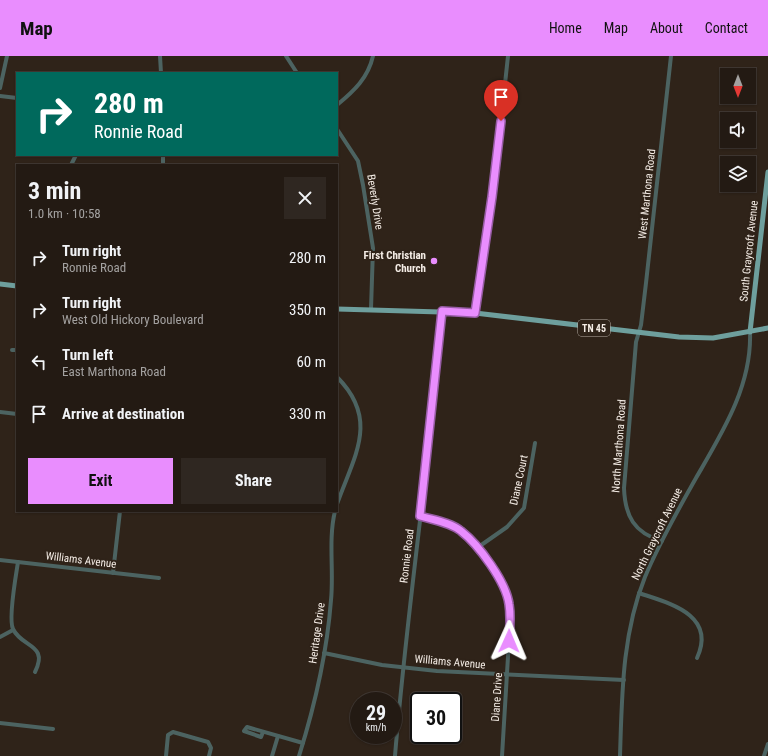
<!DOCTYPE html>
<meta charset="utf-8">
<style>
body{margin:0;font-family:"Roboto Condensed",sans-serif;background:#2f2721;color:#f1f3f6;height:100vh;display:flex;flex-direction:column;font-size:15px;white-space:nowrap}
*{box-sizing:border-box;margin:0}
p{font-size:13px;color:#a3a1a0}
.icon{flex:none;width:22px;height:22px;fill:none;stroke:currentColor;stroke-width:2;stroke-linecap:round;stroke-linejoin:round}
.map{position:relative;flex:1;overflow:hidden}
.side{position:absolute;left:16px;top:108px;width:322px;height:348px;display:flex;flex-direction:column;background:#231a13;border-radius:0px;box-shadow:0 1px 3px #0004,0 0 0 1px #403833}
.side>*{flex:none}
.guide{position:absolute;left:16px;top:16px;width:322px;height:84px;border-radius:0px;box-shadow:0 1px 3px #0004,0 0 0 1px #403833;background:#00695c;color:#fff;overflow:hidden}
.needle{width:26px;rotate:180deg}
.controls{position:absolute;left:720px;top:12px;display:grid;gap:8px}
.controls a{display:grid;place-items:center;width:36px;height:36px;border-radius:0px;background:#231a13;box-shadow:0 1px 3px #0004,0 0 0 1px #403833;font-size:20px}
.speed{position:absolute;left:350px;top:636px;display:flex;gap:8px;font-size:20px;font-weight:700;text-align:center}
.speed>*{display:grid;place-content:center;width:52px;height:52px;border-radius:50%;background:#231a13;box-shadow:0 1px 3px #0004,0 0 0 1px #403833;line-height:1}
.speed small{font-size:10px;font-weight:400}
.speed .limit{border:2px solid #111;border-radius:6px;background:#fff;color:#111}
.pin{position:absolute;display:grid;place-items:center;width:34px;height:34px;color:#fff;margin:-41px -17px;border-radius:50% 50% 50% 0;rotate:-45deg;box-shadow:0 0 4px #0007}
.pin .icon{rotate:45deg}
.me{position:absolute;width:44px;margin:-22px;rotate:1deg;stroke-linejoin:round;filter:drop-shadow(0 0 3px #0008)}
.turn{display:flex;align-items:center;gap:14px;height:84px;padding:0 12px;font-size:18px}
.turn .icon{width:52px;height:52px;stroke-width:2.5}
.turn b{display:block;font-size:28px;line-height:34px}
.round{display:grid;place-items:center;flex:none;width:42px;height:42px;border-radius:0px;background:#2f2721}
.summary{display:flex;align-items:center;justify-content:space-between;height:68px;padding:0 12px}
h1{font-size:24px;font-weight:700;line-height:30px}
.action{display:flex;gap:8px;margin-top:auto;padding:8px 12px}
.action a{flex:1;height:46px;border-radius:0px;background:#e98dfe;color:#111;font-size:16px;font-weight:700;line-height:46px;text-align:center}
.action a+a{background:#2f2721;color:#f1f3f6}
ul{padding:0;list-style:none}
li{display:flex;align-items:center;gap:12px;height:52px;padding:0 12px}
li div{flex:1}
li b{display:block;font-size:15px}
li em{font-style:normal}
header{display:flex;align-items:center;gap:24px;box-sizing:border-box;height:56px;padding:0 20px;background:#e98dfe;color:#111}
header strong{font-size:19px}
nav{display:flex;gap:22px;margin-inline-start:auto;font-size:14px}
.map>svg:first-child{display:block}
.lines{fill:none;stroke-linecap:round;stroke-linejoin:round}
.minor{stroke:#4c6361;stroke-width:4}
.major{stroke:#6e9f9d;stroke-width:5}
.route-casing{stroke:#975ca5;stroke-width:10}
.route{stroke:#e98dfe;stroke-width:7}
.poi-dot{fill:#e98dfe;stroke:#2f2319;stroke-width:1.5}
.labels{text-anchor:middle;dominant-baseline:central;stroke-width:4;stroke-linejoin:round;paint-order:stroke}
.shield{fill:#2f2319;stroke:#b9b0a8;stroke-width:1}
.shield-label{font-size:10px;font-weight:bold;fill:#f4ece5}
.street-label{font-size:11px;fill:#f4ece5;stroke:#2f2319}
.poi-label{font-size:11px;font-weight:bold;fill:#f4ece5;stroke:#2f2319;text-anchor:end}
</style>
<header>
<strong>Map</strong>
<nav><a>Home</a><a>Map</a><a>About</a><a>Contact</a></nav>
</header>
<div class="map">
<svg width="768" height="700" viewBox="0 0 768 700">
<rect width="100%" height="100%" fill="#2f2319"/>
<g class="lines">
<g class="minor">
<path d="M160,0L161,17"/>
<path d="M286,0L297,17"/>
<path d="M0,32L7,0"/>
<path d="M0,40L17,42"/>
<path d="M337,49C354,35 368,22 373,0"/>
<path d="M337,73L358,105L363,129L373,192L371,253"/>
<path d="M71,109L76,99"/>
<path d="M163,109V99"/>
<path d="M475,257L495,120L508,0"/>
<path d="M12,294H17"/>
<path d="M337,321C380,364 354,400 337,448"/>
<path d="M0,356L17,358"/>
<path d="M420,460L449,469L460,475L477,492L507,538L510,553L509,584L502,700"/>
<path d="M662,485C634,477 625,460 624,432L636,286L641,269L646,227L671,0"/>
<path d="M477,492L507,471L524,452L535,387"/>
<path d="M0,504L159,522"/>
<path d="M18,506C16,519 8,563 13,573C22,592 49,588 35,616"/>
<path d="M113,517L120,455"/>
<path d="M639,537C668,547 717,558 697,602"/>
<path d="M0,581L13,574"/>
<path d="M324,597L382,609L437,615L624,624"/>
<path d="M0,667L53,673"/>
<path d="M263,676L261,681L244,675L247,671L303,687"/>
<path d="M166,700L168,679L173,676L208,686L211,692L209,700"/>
<path d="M272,700L278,680"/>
<path d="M299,700C315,649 327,597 331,544C334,515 328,484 335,455"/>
<path d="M395,700C407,551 430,404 442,255"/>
<path d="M620,700C622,639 622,578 645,521C659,487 678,454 696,422C722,377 752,330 750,276"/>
<path d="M764,700L768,688"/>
</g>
<g class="major">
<path d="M0,228L17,230"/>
<path d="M337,253L475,257L679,281L713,282L768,272"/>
<path d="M750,276L768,116"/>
</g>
</g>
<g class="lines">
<defs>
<path id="route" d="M501,65L492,141L475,257L442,255L420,460C433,464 450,466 461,475C479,489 506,526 509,548C511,560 510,573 509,585"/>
</defs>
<use href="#route" class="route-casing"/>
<use href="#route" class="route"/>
</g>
<circle class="poi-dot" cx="434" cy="205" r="4"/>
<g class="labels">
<rect class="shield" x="578" y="264" width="32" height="16" rx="3"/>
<g class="shield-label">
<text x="594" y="272">TN 45</text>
</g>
<g class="street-label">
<text transform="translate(647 138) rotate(-84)">West Marthona Road</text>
<text transform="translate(375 146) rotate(81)">Beverly Drive</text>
<text transform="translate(749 195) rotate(-84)">South Graycroft Avenue</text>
<text transform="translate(619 390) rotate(-86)">North Marthona Road</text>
<text transform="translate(519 424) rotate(-78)">Diane Court</text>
<text transform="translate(657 478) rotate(-64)">North Graycroft Avenue</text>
<text transform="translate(407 500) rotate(-83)">Ronnie Road</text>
<text transform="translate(81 504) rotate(7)">Williams Avenue</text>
<text transform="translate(317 577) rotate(-82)">Heritage Drive</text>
<text transform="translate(450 606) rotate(5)">Williams Avenue</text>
<text transform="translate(497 641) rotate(-86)">Diane Drive</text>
</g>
<g class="poi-label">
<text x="426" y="199">First Christian<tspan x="426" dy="13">Church</tspan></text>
</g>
</g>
</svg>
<div class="controls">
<a><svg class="needle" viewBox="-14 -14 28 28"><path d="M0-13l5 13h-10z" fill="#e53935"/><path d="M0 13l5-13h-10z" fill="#a3a1a0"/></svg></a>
<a><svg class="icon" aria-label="sound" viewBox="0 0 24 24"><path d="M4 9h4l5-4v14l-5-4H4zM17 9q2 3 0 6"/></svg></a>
<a><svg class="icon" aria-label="layers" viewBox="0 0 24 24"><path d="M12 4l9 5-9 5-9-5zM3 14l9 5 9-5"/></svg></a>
</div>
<div class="speed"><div>29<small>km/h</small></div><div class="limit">30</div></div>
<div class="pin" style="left:501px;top:65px;background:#d93025"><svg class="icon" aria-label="arrive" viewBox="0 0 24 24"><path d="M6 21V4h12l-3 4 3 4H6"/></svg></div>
<svg class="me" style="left:509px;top:585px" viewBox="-20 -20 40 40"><path d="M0-17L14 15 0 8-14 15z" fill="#e98dfe" stroke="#fff" stroke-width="4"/></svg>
<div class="guide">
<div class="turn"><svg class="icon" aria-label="right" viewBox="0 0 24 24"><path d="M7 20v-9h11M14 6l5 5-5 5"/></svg><div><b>280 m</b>Ronnie Road</div></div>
</div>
<section class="side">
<div class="summary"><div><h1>3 min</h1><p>1.0 km · 10:58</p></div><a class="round"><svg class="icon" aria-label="close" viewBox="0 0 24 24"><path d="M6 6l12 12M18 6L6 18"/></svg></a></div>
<ul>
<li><svg class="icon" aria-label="right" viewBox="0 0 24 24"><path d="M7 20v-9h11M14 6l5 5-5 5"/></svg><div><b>Turn right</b><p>Ronnie Road</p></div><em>280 m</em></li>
<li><svg class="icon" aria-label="right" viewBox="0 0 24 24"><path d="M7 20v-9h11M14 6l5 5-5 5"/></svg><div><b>Turn right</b><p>West Old Hickory Boulevard</p></div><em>350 m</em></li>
<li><svg class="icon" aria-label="left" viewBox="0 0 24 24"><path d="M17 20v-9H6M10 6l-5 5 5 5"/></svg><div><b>Turn left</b><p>East Marthona Road</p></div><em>60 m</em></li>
<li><svg class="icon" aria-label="arrive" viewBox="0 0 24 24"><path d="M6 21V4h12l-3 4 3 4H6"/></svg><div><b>Arrive at destination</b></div><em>330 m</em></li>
</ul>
<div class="action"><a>Exit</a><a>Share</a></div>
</section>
</div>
